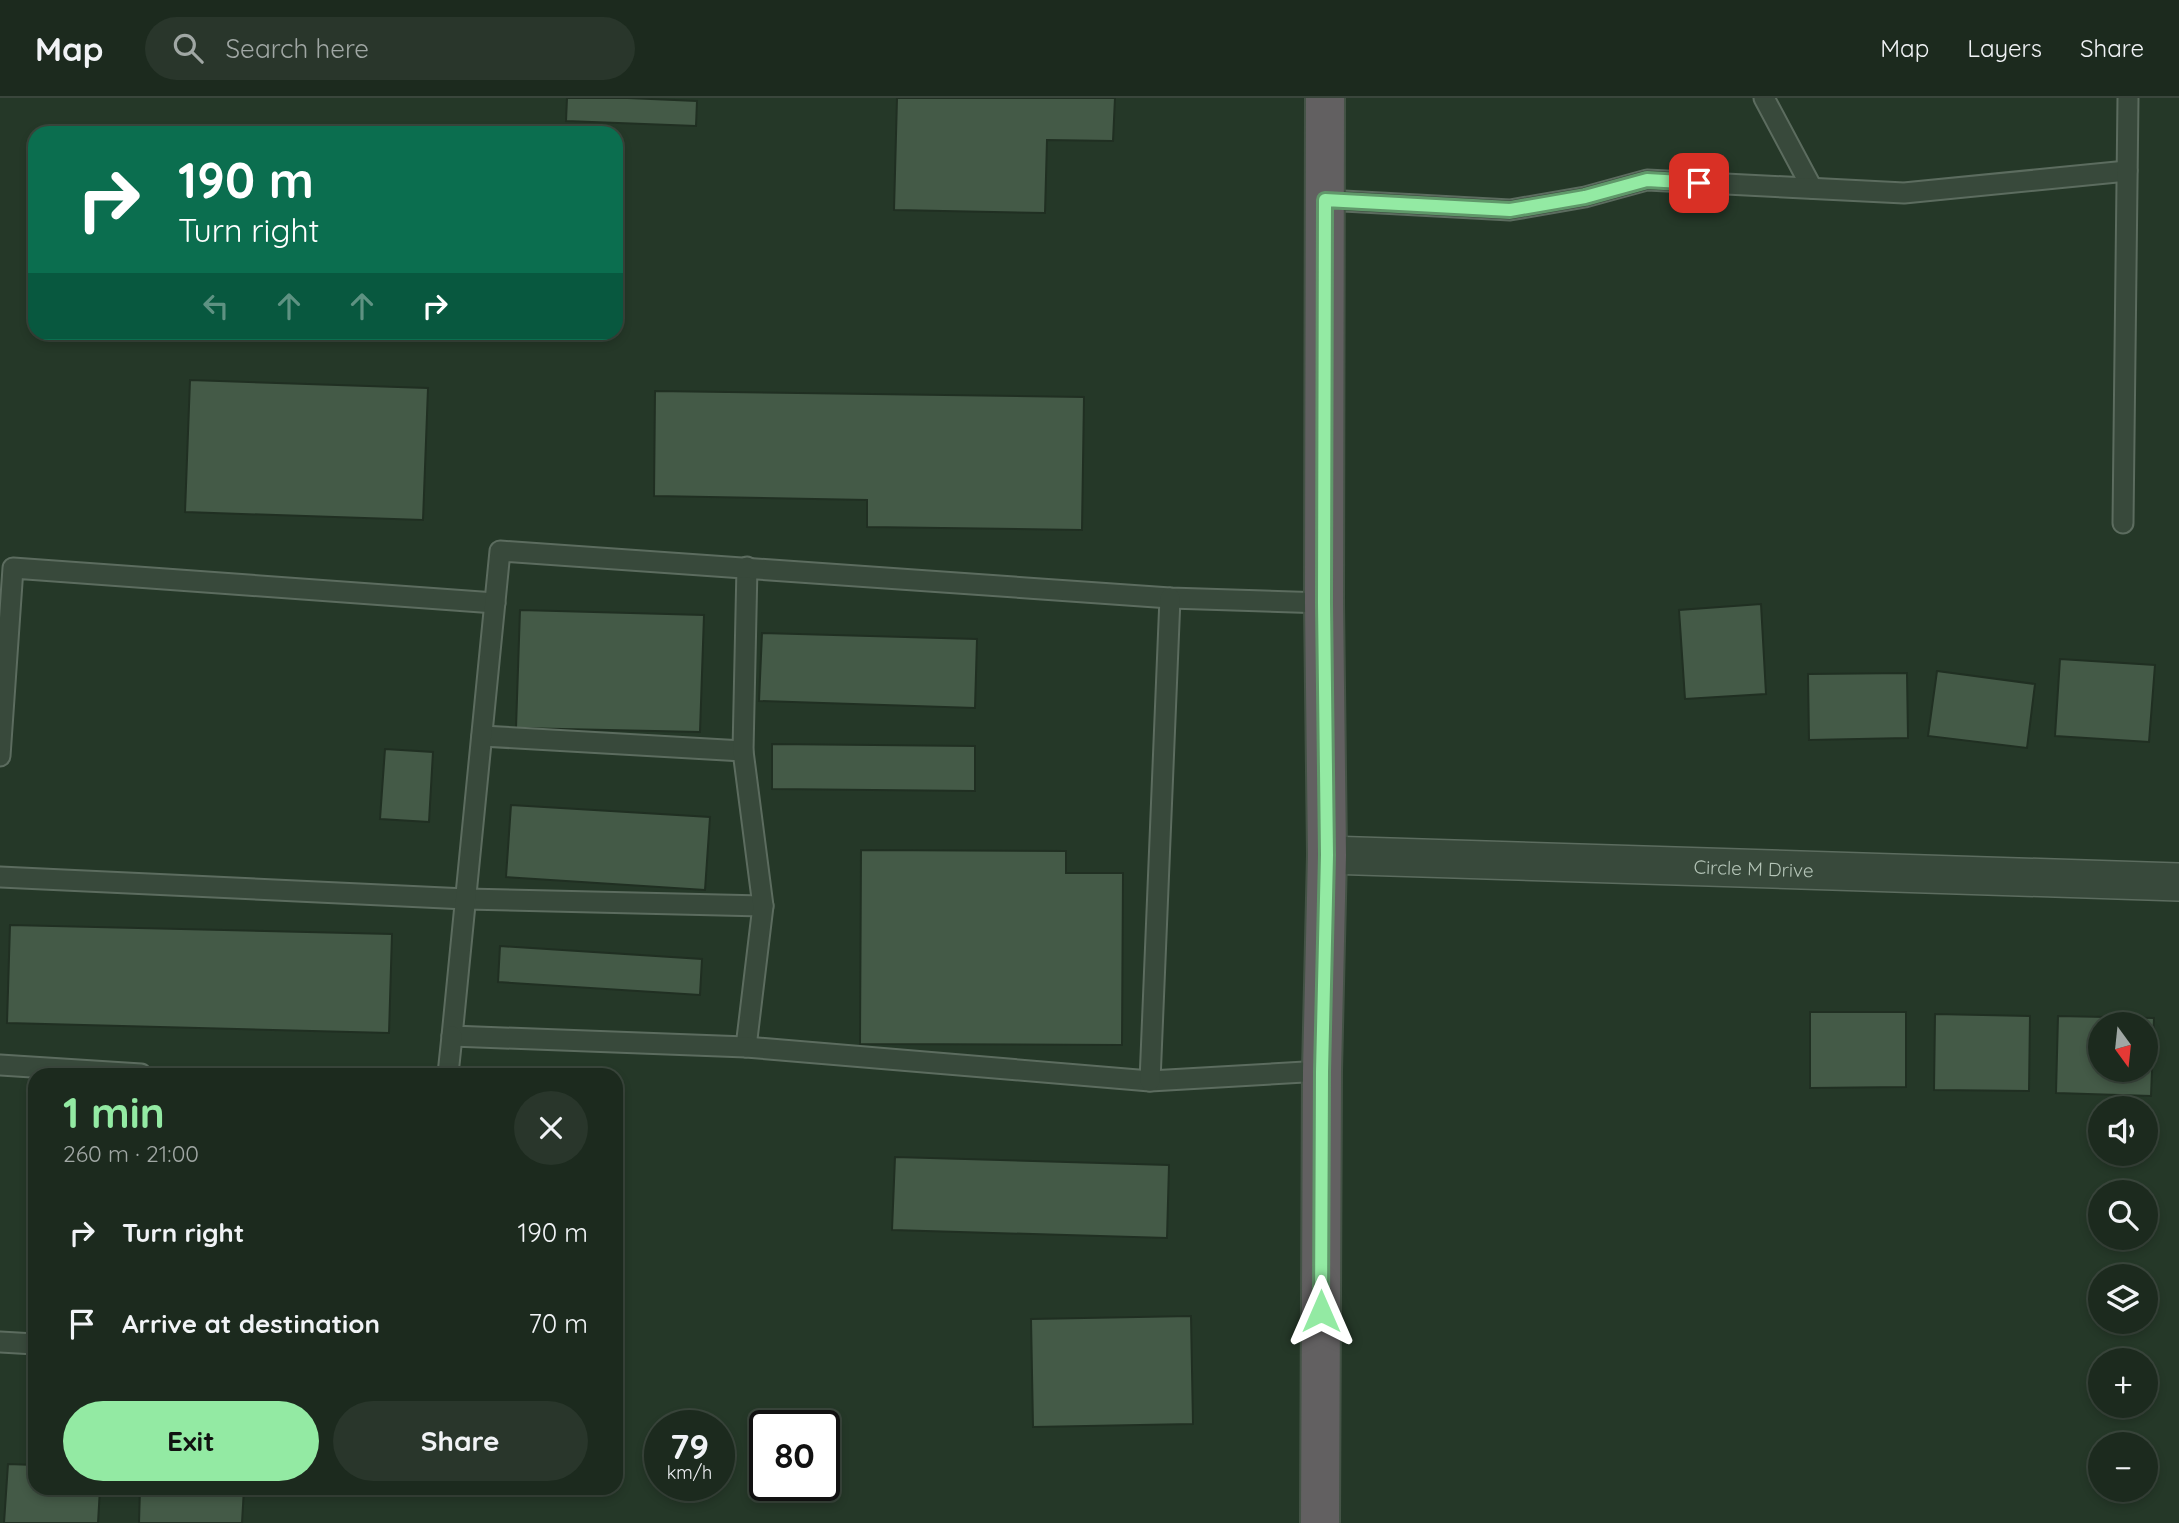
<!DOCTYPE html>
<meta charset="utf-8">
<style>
body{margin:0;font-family:Quicksand,sans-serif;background:#29362b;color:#f1f3f6;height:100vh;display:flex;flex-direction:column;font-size:26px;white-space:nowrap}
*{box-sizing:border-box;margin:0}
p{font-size:23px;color:#a0a7a4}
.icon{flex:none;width:38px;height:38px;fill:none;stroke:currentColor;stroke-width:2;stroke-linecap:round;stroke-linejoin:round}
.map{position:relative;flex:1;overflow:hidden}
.side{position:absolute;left:28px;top:970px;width:595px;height:427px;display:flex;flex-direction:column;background:#1c2a1e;border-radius:21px;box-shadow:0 4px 10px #0003,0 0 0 2px #3a463c}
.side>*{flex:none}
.top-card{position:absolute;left:28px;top:28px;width:595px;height:214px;border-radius:21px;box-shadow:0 4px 10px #0003,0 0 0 2px #3a463c;background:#0b6e4f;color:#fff;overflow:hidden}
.needle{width:46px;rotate:165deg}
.buttons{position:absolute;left:2088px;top:914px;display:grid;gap:14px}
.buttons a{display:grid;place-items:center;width:70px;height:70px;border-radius:50%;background:#1c2a1e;box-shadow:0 4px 10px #0003,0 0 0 2px #3a463c;font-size:35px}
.speed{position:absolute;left:644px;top:1312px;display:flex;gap:14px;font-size:35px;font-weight:700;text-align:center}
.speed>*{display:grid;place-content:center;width:91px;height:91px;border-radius:50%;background:#1c2a1e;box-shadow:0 4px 10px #0003,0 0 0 2px #3a463c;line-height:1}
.speed small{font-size:18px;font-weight:400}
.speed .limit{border:4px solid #111;border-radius:10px;background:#fff;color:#111}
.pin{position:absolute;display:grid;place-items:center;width:60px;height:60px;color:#fff;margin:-30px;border-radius:14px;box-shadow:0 4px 10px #0006}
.me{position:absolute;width:77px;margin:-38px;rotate:0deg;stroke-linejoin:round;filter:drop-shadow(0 0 5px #0008)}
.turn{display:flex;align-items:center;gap:24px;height:147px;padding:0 35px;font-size:32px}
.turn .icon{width:91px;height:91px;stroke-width:2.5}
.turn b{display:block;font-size:49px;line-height:60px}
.lanes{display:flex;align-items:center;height:66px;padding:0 35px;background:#0003;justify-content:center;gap:35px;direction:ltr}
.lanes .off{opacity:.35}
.round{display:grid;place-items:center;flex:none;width:74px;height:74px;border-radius:37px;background:#29362b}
.overview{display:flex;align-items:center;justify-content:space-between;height:119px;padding:0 35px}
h1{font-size:42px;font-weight:700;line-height:52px;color:#93eaa3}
.primary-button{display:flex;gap:14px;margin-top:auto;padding:14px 35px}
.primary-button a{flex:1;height:80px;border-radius:42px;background:#93eaa3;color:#111;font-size:28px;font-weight:700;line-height:80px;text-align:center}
.primary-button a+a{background:#29362b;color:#f1f3f6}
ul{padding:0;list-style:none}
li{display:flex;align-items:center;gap:21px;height:91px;padding:0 35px}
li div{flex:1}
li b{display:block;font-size:26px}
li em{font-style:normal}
header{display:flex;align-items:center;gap:42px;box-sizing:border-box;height:98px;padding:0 35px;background:#1c2a1e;border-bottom:2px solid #3a463c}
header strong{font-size:33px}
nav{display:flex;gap:38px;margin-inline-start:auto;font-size:24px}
.search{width:490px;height:63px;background:#29362b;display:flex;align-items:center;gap:18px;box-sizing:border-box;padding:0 24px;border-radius:38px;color:#a0a7a4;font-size:26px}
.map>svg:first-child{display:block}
.building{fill:#445a47;stroke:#202f22;stroke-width:2;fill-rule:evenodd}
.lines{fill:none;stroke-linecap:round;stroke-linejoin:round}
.service-casing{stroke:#5c6c5f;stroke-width:23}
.minor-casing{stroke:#5c6c5f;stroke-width:40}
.trunk-casing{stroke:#445346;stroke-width:42}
.service{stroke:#38493b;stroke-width:19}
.minor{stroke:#38493b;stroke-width:37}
.trunk{stroke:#626061;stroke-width:38}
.route-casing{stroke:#60986a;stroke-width:18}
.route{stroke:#93eaa3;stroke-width:12}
.labels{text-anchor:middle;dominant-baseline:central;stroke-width:5;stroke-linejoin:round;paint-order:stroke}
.street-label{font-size:19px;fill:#b4c4b7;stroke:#1e2d20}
</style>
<header>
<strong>Map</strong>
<div class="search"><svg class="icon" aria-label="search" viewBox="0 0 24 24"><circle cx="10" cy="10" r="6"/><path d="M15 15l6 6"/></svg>Search here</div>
<nav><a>Map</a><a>Layers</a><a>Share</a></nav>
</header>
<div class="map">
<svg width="2179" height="1425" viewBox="0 0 2179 1425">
<rect width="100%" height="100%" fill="#253828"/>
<g class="building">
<path d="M567,0H628L697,3L696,28L566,23Z"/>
<path d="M897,0H1115L1113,43L1047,42L1045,115L894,112Z"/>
<path d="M190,282L428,290L423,422L185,414Z"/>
<path d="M655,293L1084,299L1082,432L867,429V402L654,398Z"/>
<path d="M1761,506L1766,596L1685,601L1679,512Z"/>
<path d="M520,512L704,517L700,634L516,630Z"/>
<path d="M762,535L977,541L975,610L759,603Z"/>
<path d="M2060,561L2155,567L2149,644L2055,638Z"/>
<path d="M1937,573L2035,586L2027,650L1928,638Z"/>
<path d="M1907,575L1908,640L1809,642L1808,576Z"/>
<path d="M772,646L975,648V693L772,691Z"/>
<path d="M385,651L433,654L429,724L380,721Z"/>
<path d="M511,707L710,719L705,792L506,779Z"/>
<path d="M861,752L1066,753V775H1123L1122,947L860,946Z"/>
<path d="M10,827L392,836L389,935L7,925Z"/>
<path d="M500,848L702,861L700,897L498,884Z"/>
<path d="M1810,914H1906V989L1810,990Z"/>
<path d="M1935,916L2030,918L2029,993L1934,992Z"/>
<path d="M2058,918L2154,920L2151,998L2056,995ZM2100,926H2146V971H2100Z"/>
<path d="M895,1059L1169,1067L1167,1140L892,1132Z"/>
<path d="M1191,1218L1193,1326L1033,1329L1031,1221Z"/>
<path d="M8,1366L35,1367V1390H100L98,1425H4Z"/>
<path d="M140,1390H244L242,1425H139Z"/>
</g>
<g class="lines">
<defs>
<g id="service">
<path d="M1764,0L1812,90"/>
<path d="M1325,102L1510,112L1585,99L1647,82L1904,95L2127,73"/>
<path d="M2123,425L2128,0"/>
<path d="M482,638L743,653"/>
<path d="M0,658L13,470L495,505"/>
<path d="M0,779L466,801L763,808"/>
<path d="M746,949L763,808L743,653L747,469"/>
<path d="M0,967L141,976"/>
<path d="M1322,973L1150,983L746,949L452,938L500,453L1170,500L1324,505"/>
<path d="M448,976L452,938"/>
<path d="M1150,983L1170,500"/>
<path d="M0,1244L35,1246"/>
</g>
<g id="minor">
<path id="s1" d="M1327,757L2179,784"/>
</g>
<path id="trunk" d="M1320,1425L1322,973L1327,757L1324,505L1325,0"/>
</defs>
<use href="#service" class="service-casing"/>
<use href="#minor" class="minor-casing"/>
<use href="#trunk" class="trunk-casing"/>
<use href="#service" class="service"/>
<use href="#minor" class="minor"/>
<use href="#trunk" class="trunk"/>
</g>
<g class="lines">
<defs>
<path id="route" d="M1321,1213L1322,974L1327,757L1324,505L1325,102L1510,112L1585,99L1647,82L1699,85"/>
</defs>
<use href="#route" class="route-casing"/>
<use href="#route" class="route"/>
</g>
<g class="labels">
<g class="street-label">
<text stroke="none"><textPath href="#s1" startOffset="427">Circle M Drive</textPath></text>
</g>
</g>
</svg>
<div class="buttons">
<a><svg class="needle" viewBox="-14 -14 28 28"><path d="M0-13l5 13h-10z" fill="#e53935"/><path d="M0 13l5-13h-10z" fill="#a0a7a4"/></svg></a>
<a><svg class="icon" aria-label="sound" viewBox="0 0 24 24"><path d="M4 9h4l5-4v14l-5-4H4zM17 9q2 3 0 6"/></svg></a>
<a><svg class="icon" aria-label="search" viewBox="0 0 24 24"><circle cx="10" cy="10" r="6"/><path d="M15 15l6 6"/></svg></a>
<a><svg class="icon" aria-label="layers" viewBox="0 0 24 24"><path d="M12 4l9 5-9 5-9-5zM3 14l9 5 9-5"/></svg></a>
<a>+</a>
<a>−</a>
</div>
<div class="speed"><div>79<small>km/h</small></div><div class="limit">80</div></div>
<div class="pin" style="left:1699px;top:85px;background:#d93025"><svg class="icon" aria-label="arrive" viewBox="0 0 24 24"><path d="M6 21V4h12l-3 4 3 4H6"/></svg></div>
<svg class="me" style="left:1321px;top:1213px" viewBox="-20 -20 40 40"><path d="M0-17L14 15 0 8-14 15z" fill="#93eaa3" stroke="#fff" stroke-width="4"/></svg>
<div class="top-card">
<div class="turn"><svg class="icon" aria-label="right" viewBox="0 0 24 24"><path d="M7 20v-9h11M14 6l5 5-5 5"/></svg><div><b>190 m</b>Turn right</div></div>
<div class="lanes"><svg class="icon off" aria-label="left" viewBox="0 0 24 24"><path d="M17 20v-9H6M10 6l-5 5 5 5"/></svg><svg class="icon off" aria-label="ahead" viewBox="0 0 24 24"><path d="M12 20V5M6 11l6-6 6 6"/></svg><svg class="icon off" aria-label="ahead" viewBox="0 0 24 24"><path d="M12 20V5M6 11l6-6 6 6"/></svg><svg class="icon" aria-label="right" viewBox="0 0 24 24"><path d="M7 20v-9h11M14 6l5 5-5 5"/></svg></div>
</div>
<section class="side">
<div class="overview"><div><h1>1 min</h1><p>260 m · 21:00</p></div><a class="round"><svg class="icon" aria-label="close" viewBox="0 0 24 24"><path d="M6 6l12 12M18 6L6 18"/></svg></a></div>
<ul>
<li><svg class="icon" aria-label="right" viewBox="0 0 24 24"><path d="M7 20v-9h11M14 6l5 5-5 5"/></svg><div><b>Turn right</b></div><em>190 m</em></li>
<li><svg class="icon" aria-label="arrive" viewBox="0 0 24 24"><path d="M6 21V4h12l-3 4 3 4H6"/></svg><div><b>Arrive at destination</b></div><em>70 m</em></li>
</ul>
<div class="primary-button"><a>Exit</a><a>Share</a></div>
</section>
</div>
